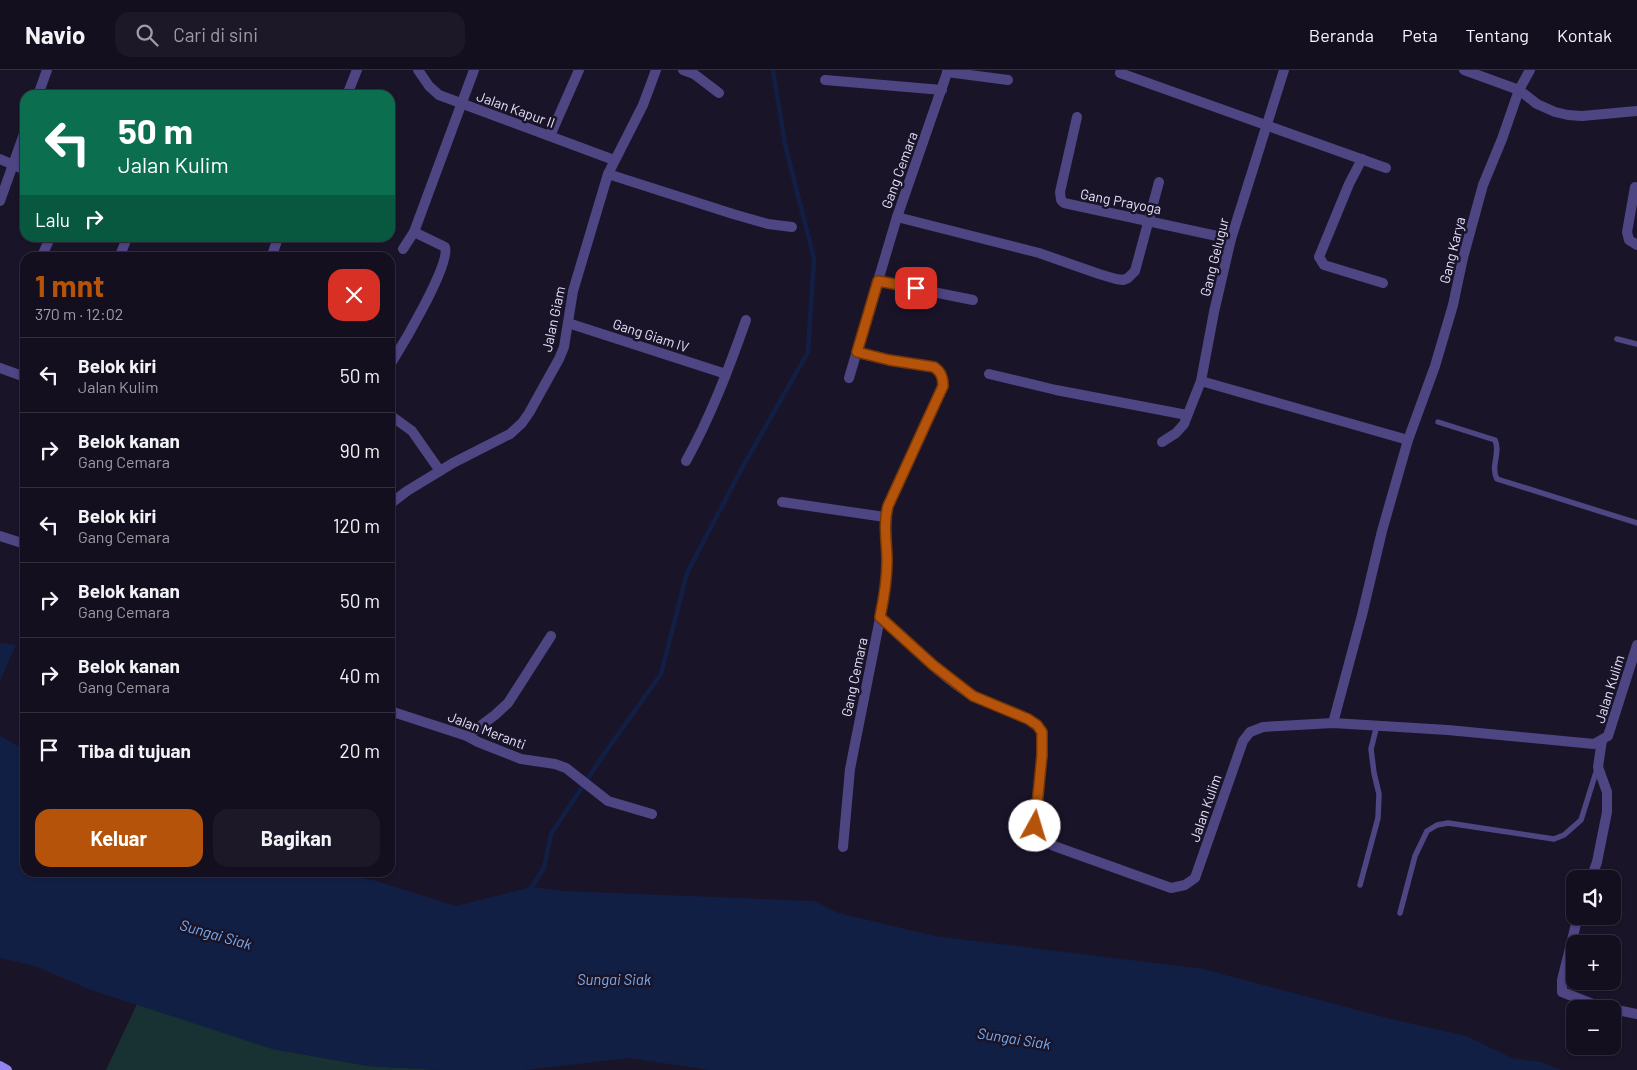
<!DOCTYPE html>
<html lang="id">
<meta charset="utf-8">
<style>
body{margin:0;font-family:Barlow,sans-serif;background:#1d1828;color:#f1f3f6;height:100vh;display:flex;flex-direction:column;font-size:19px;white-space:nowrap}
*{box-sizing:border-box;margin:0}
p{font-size:16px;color:#9d9ca4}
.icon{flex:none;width:28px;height:28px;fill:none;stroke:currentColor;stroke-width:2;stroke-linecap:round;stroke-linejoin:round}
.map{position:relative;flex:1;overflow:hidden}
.side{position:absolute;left:20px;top:182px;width:375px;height:625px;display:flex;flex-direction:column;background:#140f1f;border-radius:15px;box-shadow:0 1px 4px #0004,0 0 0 1px #332f3d}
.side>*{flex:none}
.banner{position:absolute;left:20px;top:20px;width:375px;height:152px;border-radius:15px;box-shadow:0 1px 4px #0004,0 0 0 1px #332f3d;background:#0b6e4f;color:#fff;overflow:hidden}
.tools{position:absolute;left:1566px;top:800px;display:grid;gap:10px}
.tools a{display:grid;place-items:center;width:55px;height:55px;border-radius:10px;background:#140f1f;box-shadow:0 1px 4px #0004,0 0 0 1px #332f3d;font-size:25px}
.pin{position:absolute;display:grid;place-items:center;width:42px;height:42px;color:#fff;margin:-21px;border-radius:10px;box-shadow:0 2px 8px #0006}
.me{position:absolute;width:55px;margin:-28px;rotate:6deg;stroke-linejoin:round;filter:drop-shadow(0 0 4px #0008)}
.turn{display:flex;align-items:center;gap:18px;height:105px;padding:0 15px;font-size:22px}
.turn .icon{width:65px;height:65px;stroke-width:2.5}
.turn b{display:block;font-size:35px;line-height:42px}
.then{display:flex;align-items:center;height:48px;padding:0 15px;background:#0003;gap:10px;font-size:19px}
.round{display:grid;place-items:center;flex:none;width:52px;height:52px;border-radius:15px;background:#1d1828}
.summary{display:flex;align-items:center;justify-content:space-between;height:85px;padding:0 15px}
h1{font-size:30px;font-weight:700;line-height:38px;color:#b45309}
.cta{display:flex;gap:10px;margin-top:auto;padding:10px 15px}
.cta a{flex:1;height:58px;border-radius:15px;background:#b45309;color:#fff;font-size:20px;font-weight:700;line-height:58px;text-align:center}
.cta a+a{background:#1d1828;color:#f1f3f6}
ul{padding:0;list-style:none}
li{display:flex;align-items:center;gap:15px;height:75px;padding:0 15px;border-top:1px solid #332f3d}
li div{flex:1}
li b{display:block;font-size:19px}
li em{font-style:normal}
header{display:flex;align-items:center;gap:30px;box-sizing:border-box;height:70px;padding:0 25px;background:#140f1f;border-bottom:1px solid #332f3d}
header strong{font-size:24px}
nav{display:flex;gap:28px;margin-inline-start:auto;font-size:18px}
.search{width:350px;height:45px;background:#1d1828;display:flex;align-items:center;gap:12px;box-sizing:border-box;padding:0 18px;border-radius:15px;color:#9d9ca4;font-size:19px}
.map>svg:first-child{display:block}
.green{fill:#183133}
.water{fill:#121f45}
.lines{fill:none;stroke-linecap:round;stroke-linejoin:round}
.stream{stroke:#121f45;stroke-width:4.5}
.service{stroke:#4e4583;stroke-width:5.5}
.minor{stroke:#4e4583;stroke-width:10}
.secondary{stroke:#9183f0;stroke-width:10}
.route-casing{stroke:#753606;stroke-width:12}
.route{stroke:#b45309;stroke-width:9}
.labels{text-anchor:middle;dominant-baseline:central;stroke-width:5;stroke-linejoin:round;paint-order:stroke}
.street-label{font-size:14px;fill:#e6e0fb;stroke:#1a1429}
.water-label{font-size:15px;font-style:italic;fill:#7badef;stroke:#1a1429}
</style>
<header>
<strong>Navio</strong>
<div class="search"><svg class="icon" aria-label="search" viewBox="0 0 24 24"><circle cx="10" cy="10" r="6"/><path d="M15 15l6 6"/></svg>Cari di sini</div>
<nav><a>Beranda</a><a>Peta</a><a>Tentang</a><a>Kontak</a></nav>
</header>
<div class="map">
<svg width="1637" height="1000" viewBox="0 0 1637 1000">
<rect width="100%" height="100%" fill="#1a1429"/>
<path class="green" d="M137,934L273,979L369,996L441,1000H106Z"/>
<g class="water">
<path d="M0,573L16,575L0,611Z"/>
<path d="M0,666L20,677H25V802L328,803L373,810L456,836L532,817L563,821L814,831L838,843L935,866L1203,899L1391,949L1466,966L1512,988L1541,992L1561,1000H710L629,988L525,1000H441L369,996L273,979L91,920L35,896L0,888Z"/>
</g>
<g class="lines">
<path class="stream" d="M529,821L544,798L551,764L604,684L661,604L687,503L742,398L808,282L814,189L785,74L773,0"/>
<g class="service">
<path d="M1617,269L1637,274"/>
<path d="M1438,352L1495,370C1501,382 1490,397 1497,409L1637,453"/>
<path d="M1360,815L1378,748L1379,724L1374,703L1371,679L1377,655"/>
<path d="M1400,843L1415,786L1427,761L1437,755L1448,753L1554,769L1564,765L1581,750L1597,699"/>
</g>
<g class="minor">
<path d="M418,0L429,16L439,25L614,90"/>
<path d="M683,0L694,4L719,23"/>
<path d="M1464,0L1519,20L1537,34L1555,42L1568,45L1582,46L1637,41"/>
<path d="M947,2L1008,10"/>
<path d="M1120,3L1386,98"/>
<path d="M825,10L942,20"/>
<path d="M38,25L47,0"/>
<path d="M347,25L357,0"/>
<path d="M1077,47L1060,122L1061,130L1064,133L1231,169"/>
<path d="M550,66L579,0"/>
<path d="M0,89L25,100"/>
<path d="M1362,89L1349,114L1319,187L1324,195L1383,213"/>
<path d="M608,104L733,144L768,154L792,157"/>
<path d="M1635,117L1627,162L1629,170L1637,175"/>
<path d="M0,131L25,61"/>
<path d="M897,147L1039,183L1099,204L1116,209L1123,210L1128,208L1135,201L1159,112"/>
<path d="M403,179L414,162L474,0"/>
<path d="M41,188L50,168"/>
<path d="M119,188L127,168"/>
<path d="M271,188L278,168"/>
<path d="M878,211L973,230"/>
<path d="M568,253L726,304"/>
<path d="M390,295C402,276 451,194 445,177L414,162"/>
<path d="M0,298L25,307"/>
<path d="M989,304L1056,320L1187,345"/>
<path d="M849,308L897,147L948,0"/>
<path d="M1201,311L1408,370"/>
<path d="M390,345L412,361L440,401"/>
<path d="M1162,372L1176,363L1184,354L1201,311L1214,242L1231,169L1284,0"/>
<path d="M686,391C711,346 729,298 746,250"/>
<path d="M782,432L885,447"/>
<path d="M390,434L407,421L453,393L510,364L522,353L529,343L559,289L564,277L573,221L608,104L643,35L656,0"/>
<path d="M0,466L25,474"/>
<path d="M880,547C908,572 941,607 973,626C988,635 1037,645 1042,663C1048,688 1026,751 1041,768C1044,771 1050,774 1054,776L1171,818L1185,815L1195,808L1243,671L1250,662L1263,657L1333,653L1448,660L1594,674L1608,666L1637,575"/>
<path d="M390,641L467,666L478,672L521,689L555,694L566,698L608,731L652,744"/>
<path d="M1333,653L1362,545L1382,461L1408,370L1435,296L1453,235L1463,188L1483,115L1502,69L1519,20L1530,0"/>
<path d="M467,666L495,645L508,633L551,566"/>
<path d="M843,777L850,699L884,528L887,492L885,447L888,436L943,316C943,307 941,302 934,297L889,290L857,283"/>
<path d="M1591,809L1597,792L1607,742V722L1598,697L1602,670"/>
<path d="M1578,846L1562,910V922L1598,936L1611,939"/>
<path d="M1612,939L1637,944"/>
</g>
<path class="secondary" d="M0,996L7,1000"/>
</g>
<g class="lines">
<defs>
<path id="route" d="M916,218L878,211L857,282L889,290L934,297C941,302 943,307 943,316L888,436C883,454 887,472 887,491C887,510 884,528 880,547L933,595L973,626L1028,649L1037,655L1042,662V685L1035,756"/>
</defs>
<use href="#route" class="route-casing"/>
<use href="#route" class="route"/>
</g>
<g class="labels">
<g class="street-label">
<text transform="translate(516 39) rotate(20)">Jalan Kapur II</text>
<text transform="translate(899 100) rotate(-70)">Gang Cemara</text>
<text transform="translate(1121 131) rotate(11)">Gang Prayoga</text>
<text transform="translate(1452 180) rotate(-76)">Gang Karya</text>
<text transform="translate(1214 187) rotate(-76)">Gang Gelugur</text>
<text transform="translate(553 249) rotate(-78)">Jalan Giam</text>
<text transform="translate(651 265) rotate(18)">Gang Giam IV</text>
<text transform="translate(854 607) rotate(-78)">Gang Cemara</text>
<text transform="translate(1609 619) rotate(-73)">Jalan Kulim</text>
<text transform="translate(487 660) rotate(21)">Jalan Meranti</text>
<text transform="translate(1205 738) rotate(-71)">Jalan Kulim</text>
</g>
<g class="water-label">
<text transform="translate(216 864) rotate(16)">Sungai Siak</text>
<text x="614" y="909">Sungai Siak</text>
<text transform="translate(1014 968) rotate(9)">Sungai Siak</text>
</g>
</g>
</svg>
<div class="tools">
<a><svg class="icon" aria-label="sound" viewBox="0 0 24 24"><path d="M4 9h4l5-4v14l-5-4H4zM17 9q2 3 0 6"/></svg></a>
<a>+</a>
<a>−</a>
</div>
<div class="pin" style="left:916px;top:218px;background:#d93025"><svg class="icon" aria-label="arrive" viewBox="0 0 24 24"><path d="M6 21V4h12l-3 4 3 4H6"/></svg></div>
<svg class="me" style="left:1035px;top:756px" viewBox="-20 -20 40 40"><circle r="19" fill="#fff"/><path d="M0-13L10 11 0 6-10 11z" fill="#b45309"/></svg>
<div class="banner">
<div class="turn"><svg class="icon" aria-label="left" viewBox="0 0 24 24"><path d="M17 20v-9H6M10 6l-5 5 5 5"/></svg><div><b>50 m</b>Jalan Kulim</div></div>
<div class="then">Lalu<svg class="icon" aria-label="right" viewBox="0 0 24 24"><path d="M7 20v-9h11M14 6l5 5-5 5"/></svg></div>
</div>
<section class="side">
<div class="summary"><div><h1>1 mnt</h1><p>370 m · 12:02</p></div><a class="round" style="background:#d93025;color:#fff"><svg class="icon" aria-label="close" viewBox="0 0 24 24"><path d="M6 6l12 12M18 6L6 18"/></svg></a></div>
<ul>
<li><svg class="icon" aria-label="left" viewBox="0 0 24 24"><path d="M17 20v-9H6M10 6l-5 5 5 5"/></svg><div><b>Belok kiri</b><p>Jalan Kulim</p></div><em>50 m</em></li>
<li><svg class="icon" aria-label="right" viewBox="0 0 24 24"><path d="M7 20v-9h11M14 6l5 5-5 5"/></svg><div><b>Belok kanan</b><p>Gang Cemara</p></div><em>90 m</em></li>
<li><svg class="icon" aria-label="left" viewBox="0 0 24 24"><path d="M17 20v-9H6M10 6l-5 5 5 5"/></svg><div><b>Belok kiri</b><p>Gang Cemara</p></div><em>120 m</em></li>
<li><svg class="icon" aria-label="right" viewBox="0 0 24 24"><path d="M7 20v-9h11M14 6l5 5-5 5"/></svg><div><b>Belok kanan</b><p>Gang Cemara</p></div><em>50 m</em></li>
<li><svg class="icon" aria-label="right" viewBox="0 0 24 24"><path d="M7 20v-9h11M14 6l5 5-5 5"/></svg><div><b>Belok kanan</b><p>Gang Cemara</p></div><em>40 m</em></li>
<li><svg class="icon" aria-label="arrive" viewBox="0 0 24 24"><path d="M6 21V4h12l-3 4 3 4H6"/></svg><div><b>Tiba di tujuan</b></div><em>20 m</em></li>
</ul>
<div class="cta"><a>Keluar</a><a>Bagikan</a></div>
</section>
</div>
